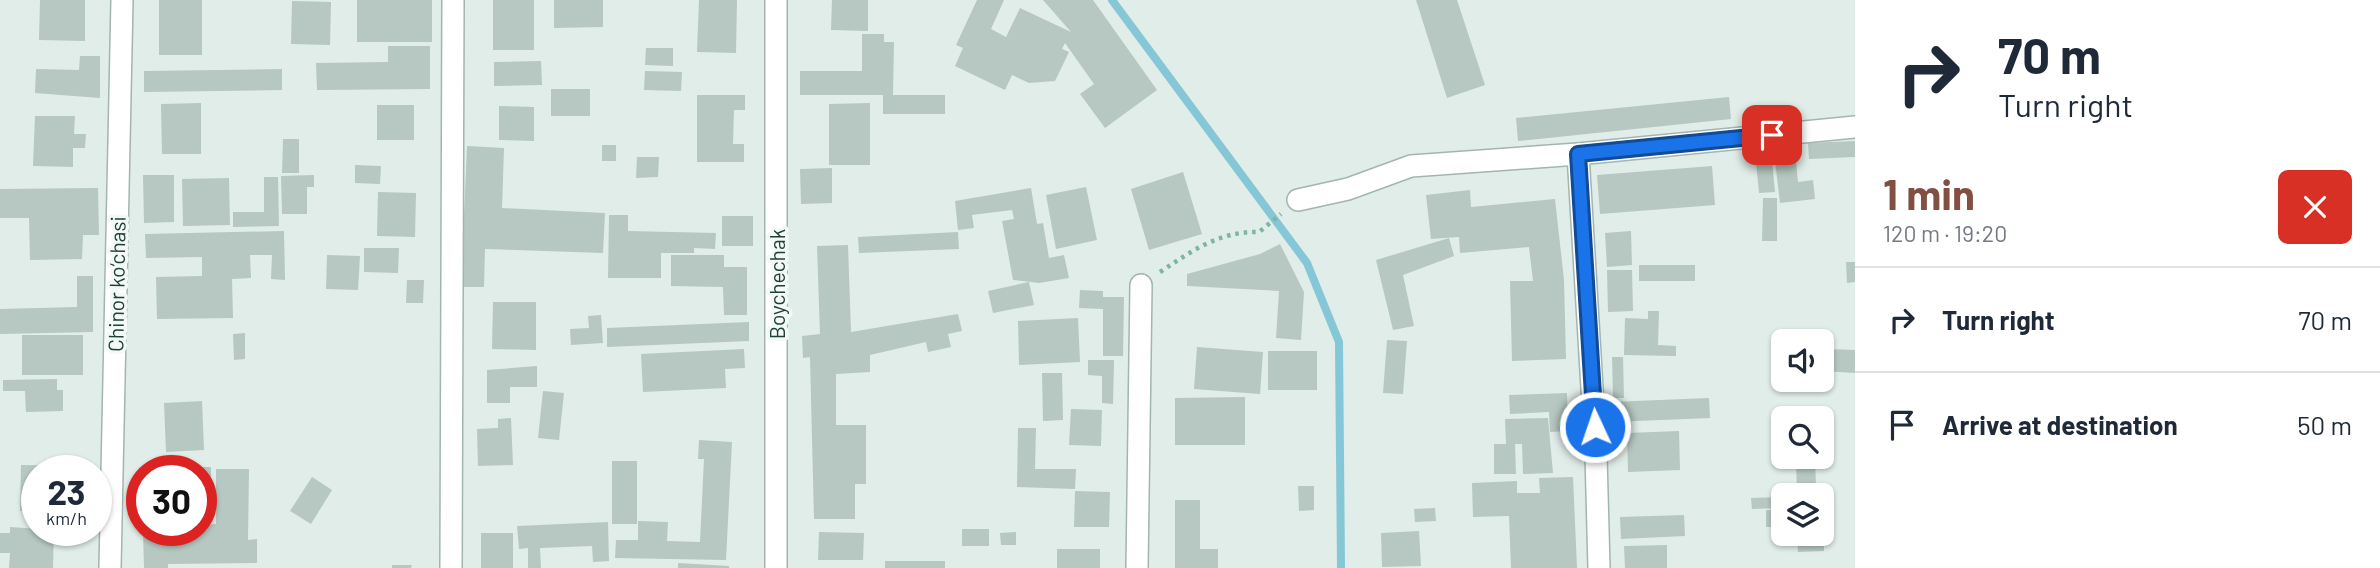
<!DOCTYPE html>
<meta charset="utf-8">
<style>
body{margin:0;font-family:Barlow,sans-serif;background:#f6f6f7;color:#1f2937;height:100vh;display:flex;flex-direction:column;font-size:26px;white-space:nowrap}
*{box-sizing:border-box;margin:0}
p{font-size:23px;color:#747a83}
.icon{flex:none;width:38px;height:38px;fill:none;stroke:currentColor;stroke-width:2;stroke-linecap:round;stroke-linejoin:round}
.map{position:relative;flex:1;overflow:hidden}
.panel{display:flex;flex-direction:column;background:#fff;width:525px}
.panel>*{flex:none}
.banner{background:#fff;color:#1f2937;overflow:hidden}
.controls{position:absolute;left:1771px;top:329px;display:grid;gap:14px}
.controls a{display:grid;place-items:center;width:63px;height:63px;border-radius:10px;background:#fff;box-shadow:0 2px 5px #0004;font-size:35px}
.speed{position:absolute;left:21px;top:455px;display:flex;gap:14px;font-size:35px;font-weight:700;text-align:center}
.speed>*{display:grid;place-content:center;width:91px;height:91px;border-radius:50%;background:#fff;box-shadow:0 2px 5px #0004;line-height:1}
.speed small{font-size:18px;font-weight:400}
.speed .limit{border:10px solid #d22;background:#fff;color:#111}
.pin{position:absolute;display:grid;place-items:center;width:60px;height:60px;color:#fff;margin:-30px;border-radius:14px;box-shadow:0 4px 10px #0006}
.me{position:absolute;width:77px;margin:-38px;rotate:357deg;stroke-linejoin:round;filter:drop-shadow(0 0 5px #0008)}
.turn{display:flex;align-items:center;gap:24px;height:147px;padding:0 28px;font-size:32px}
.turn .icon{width:91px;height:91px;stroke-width:2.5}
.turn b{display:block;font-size:49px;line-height:60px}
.round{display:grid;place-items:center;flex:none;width:74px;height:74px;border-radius:10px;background:#f6f6f7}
.summary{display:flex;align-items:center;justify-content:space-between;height:119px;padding:0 28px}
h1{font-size:42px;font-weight:700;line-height:52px;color:#825042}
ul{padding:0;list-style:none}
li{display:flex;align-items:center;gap:21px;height:105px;padding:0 28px;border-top:2px solid #e0e1e3}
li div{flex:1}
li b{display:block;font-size:26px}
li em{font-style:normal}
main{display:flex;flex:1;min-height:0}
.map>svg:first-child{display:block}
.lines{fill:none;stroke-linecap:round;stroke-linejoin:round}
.stream{stroke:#85c7d6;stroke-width:8}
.building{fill:#b6c8c1}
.minor-casing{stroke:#a3b5b0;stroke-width:24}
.path{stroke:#7fb3a5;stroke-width:4.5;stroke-dasharray:3.5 5;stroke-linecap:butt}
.minor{stroke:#fff;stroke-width:21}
.route-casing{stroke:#114b97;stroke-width:18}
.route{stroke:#1a73e8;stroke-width:12}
.labels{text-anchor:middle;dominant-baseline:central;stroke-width:7;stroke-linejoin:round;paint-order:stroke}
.street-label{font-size:21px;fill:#203f38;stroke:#f2f9f6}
</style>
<main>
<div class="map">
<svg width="1855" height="568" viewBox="0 0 1855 568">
<rect width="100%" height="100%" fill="#e1ede8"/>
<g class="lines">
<path class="stream" d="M1112,0L1307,263L1339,342L1341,568"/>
</g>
<g class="building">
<path d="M40,0H85V41L39,40Z"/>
<rect x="159" y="0" width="43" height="55"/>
<rect x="357" y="0" width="75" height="42"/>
<rect x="493" y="0" width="41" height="50"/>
<path d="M554,0H603V27L554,28Z"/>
<path d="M699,0H737L736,53L697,52Z"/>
<path d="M832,0H868V31L831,30Z"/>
<path d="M977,0H1004L991,29L1006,37L1020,8L1071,32L1043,0H1093L1157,90L1105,128L1080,94L1094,84L1065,43L1062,49L1069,52L1055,81L1029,83L1012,75L1005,90L955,66L963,48L956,45Z"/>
<path d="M1416,0H1457L1485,85L1447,98Z"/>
<path d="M292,1L331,2L330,45L291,44Z"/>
<path d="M862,34H884V42H894L893,95H945V114H883V95H800V71H862Z"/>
<path d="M388,46H430V89L317,90L316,63L388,62Z"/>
<path d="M646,48H673V66L645,65Z"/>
<path d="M80,56H100V98L35,93L36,69L79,70Z"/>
<path d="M541,61L542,85L494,86V62Z"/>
<path d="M282,69V90L144,92V71Z"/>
<path d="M645,71L682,72L681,91L644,90Z"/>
<rect x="551" y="89" width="39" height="27"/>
<path d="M697,95H745V110H734L733,144H744V162H697Z"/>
<path d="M1729,97L1731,119L1518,141L1516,118Z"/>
<path d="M201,103V154H162L161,104Z"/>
<path d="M870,103V165H829V104Z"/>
<rect x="377" y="105" width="37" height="35"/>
<path d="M499,106L534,107V141L499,140Z"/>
<path d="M35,116H75L74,134H86L85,148H73V167L33,166Z"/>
<path d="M283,139H299V173H282Z"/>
<path d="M1855,141V157L1809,159L1808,143Z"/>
<rect x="602" y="145" width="14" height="16"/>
<path d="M467,146L504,148L502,208L605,213L603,253L485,249L484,287H461Z"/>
<path d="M1771,150L1775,192L1759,193L1755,152Z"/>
<path d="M1795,151L1798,182L1813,180L1815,199L1780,203L1774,153Z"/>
<path d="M637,157H659L658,177L636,178Z"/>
<path d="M355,165L381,166L380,184L355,183Z"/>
<path d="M1712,166L1715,205L1600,214L1597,175Z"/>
<path d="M832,168V203L801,204L800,169Z"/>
<path d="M1183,172L1202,234L1149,250L1131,189Z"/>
<path d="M143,175H174V222L144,223Z"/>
<path d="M314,175V187H307V214H282L281,176Z"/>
<path d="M264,177H278L279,226L233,227V212H264Z"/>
<path d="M229,178L230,225L183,226L182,179Z"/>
<path d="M1086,187L1097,240L1056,249L1046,195Z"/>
<path d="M98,188L99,235H83L82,259L30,260L29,218H0V189Z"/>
<path d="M1031,188L1037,224L1043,223L1049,258L1064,255L1069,278L1039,283L1013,280L1002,221L1014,219L1012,210L972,215L974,228L958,230L955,201Z"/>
<path d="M1470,190L1471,207L1555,199L1564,280L1566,359L1512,361L1510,281H1533L1529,247L1460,253L1459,237L1431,239L1426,195Z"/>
<path d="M378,192L416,193L415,237L377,236Z"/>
<path d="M1763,198H1777V241H1762Z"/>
<path d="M609,215H628V231L716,233L715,249L694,248V253H661V278H608Z"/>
<rect x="722" y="216" width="31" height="30"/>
<path d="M284,231L285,280L271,279L272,255H250L251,278L232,279L233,318L157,319L156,277L202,276V257L146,258L145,234Z"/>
<path d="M1631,231L1632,265L1607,267L1605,233Z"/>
<path d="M958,232L959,249L859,253L858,237Z"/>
<path d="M1449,238L1454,256L1403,275L1414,326L1393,330L1376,260Z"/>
<path d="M1280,244L1304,292L1301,340L1276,338L1279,291L1187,286V274L1260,254Z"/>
<path d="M848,245L851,332L958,314L962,331L948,334L951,347L928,352L926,342L870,355V372L836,374V425H866V484H855V519H814L810,357L803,358L802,336L820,334L817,246Z"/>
<path d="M364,248H399L398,273L364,272Z"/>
<path d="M327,255L360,256L358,290L326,289Z"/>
<path d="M671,255H724V267H747V315H724L723,287L671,286Z"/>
<path d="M1846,262H1855V282L1847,283Z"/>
<rect x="1639" y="265" width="56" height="16"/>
<path d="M1607,270H1632L1633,311L1608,312Z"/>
<path d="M77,276H93V332L0,334V309L77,307Z"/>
<path d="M407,280H424L423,303H406Z"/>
<path d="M1029,282L1034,305L993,313L988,291Z"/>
<path d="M1080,290L1103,291V297H1124L1123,356H1103V309L1079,308Z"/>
<path d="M493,302H536V350L492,349Z"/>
<path d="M1648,311H1659L1658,345L1676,346V356L1624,355L1625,318L1648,319Z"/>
<path d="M601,315L603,343L571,345L570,329L589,328L588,316Z"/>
<path d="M1078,318L1080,362L1019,365L1018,321Z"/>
<path d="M749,322V341L607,347V328Z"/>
<path d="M245,333V359L234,360L233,334Z"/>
<rect x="22" y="335" width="61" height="40"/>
<path d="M1791,337L1830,339L1829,349L1855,350V373L1822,371V341H1791Z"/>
<path d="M1387,340L1407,341L1403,394L1383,393Z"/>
<path d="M1197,347L1263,352L1260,394L1194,389Z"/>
<path d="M744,349L745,368L725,369L726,388L643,392L641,354Z"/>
<rect x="1268" y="351" width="49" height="39"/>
<path d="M1612,357H1623L1624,398H1613Z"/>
<path d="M1088,360H1114L1113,404L1102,403V376L1088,375Z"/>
<path d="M537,366V387H510V403H487V370Z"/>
<path d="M1042,373H1062L1063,420L1043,421Z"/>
<path d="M57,379V390H63V411L26,412L25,391H3V380Z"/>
<path d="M543,391L564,393L559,440L538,438Z"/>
<path d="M1567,393L1568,431L1550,432L1549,412L1510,414L1509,395Z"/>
<path d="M1245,397V445H1175V398Z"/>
<path d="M1709,398L1710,418L1612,422L1611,402Z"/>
<path d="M202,401L204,450L166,452L164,403Z"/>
<path d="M1071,409L1102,410L1101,446L1069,445Z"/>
<path d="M511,418L513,465L478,466L477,429L498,428V419Z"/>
<path d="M1548,418L1553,473L1523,474L1522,444H1515L1516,474H1494V444H1506L1505,419Z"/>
<path d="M1018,428H1036L1035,469H1076L1075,489L1017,487Z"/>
<path d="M1679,431L1680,470L1628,472L1627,433Z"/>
<path d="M699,440L732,442L726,560L615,558L616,540H638V521L668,522L667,541L700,542L704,459H698Z"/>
<path d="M1796,457H1815L1816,488H1823V495H1797Z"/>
<rect x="612" y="461" width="25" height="63"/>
<path d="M21,465L82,466V471H37V511H20Z"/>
<path d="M159,467H211V508H201V471H159Z"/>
<path d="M216,469H249L248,540L257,539V563L168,564V568H144L143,532L201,530V525L216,524Z"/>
<path d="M312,477L332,490L311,524L290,511Z"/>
<path d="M1573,477L1577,568H1511L1509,516L1473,517L1472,483L1517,481V493H1540L1539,478Z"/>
<path d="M1298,486H1314V510L1299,511Z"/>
<path d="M1075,491L1110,492L1109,527H1074Z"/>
<path d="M1781,497V508L1752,509L1751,498Z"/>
<path d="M1175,500H1200V549H1218V568H1175Z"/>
<path d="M1435,508L1436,521L1415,522L1414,509Z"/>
<rect x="1766" y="510" width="17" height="17"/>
<path d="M1684,515L1685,536L1621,539L1620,517Z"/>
<path d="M608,522L609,561L593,562L592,546L540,548L541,568H528V548L519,549L517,526Z"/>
<path d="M10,527L54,530L53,568H9L10,553H0V533H10Z"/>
<rect x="962" y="529" width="27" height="17"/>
<path d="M1419,531L1421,566L1382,567L1381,533Z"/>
<path d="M819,532L864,533L863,560H818Z"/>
<path d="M1016,532V545H1001L1000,533Z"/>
<rect x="481" y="533" width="32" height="35"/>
<path d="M1797,534H1824V551L1798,552Z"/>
<path d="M1667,545V568H1625L1624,546Z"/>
<rect x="1057" y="549" width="43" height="19"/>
<rect x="885" y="561" width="60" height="7"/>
<path d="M678,563L729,566V568H678Z"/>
<path d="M392,565H412L411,568H392Z"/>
</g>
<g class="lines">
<defs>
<g id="minor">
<path d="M1578,154L1596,455L1599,568"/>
<path d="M1298,200L1348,189L1411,166L1578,154L1855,127"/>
<path d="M110,568L122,0"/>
<path d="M451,568L453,0"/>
<path d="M776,568V0"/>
<path d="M1137,568L1141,285"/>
</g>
</defs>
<use href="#minor" class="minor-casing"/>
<path class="path" d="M1160,272C1192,251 1219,231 1259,232L1281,214"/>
<use href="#minor" class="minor"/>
</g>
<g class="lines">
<defs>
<path id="route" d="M1595,427L1578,154L1772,135"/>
</defs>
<use href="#route" class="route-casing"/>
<use href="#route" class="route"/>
</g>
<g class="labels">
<g class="street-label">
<text transform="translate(116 284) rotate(-89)">Chinor ko‘chasi</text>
<text transform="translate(776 284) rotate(-90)">Boychechak</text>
</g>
</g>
</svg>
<div class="controls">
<a><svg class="icon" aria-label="sound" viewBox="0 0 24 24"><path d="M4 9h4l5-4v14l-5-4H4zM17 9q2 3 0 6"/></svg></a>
<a><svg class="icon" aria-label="search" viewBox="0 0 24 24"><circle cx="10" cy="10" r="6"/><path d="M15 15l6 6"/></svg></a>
<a><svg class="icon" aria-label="layers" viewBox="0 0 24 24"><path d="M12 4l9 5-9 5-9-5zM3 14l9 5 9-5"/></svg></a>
</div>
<div class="speed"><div>23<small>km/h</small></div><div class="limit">30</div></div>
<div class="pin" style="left:1772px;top:135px;background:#d93025"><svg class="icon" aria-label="arrive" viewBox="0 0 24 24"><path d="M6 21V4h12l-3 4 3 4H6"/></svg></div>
<svg class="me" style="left:1595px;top:427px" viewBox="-20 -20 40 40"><circle r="17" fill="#1a73e8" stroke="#fff" stroke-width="3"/><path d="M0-11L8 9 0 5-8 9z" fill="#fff"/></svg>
</div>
<section class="panel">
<div class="banner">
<div class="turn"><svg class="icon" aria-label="right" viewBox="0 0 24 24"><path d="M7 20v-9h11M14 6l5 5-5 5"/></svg><div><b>70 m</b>Turn right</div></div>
</div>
<div class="summary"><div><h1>1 min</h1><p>120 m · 19:20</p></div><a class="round" style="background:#d93025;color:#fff"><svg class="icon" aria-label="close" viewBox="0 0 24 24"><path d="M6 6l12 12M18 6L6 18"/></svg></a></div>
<ul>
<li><svg class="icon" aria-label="right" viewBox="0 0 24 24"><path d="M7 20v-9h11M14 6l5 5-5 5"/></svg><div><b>Turn right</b></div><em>70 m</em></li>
<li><svg class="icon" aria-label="arrive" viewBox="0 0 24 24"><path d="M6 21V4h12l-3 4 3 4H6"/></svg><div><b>Arrive at destination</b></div><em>50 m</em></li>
</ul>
</section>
</main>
